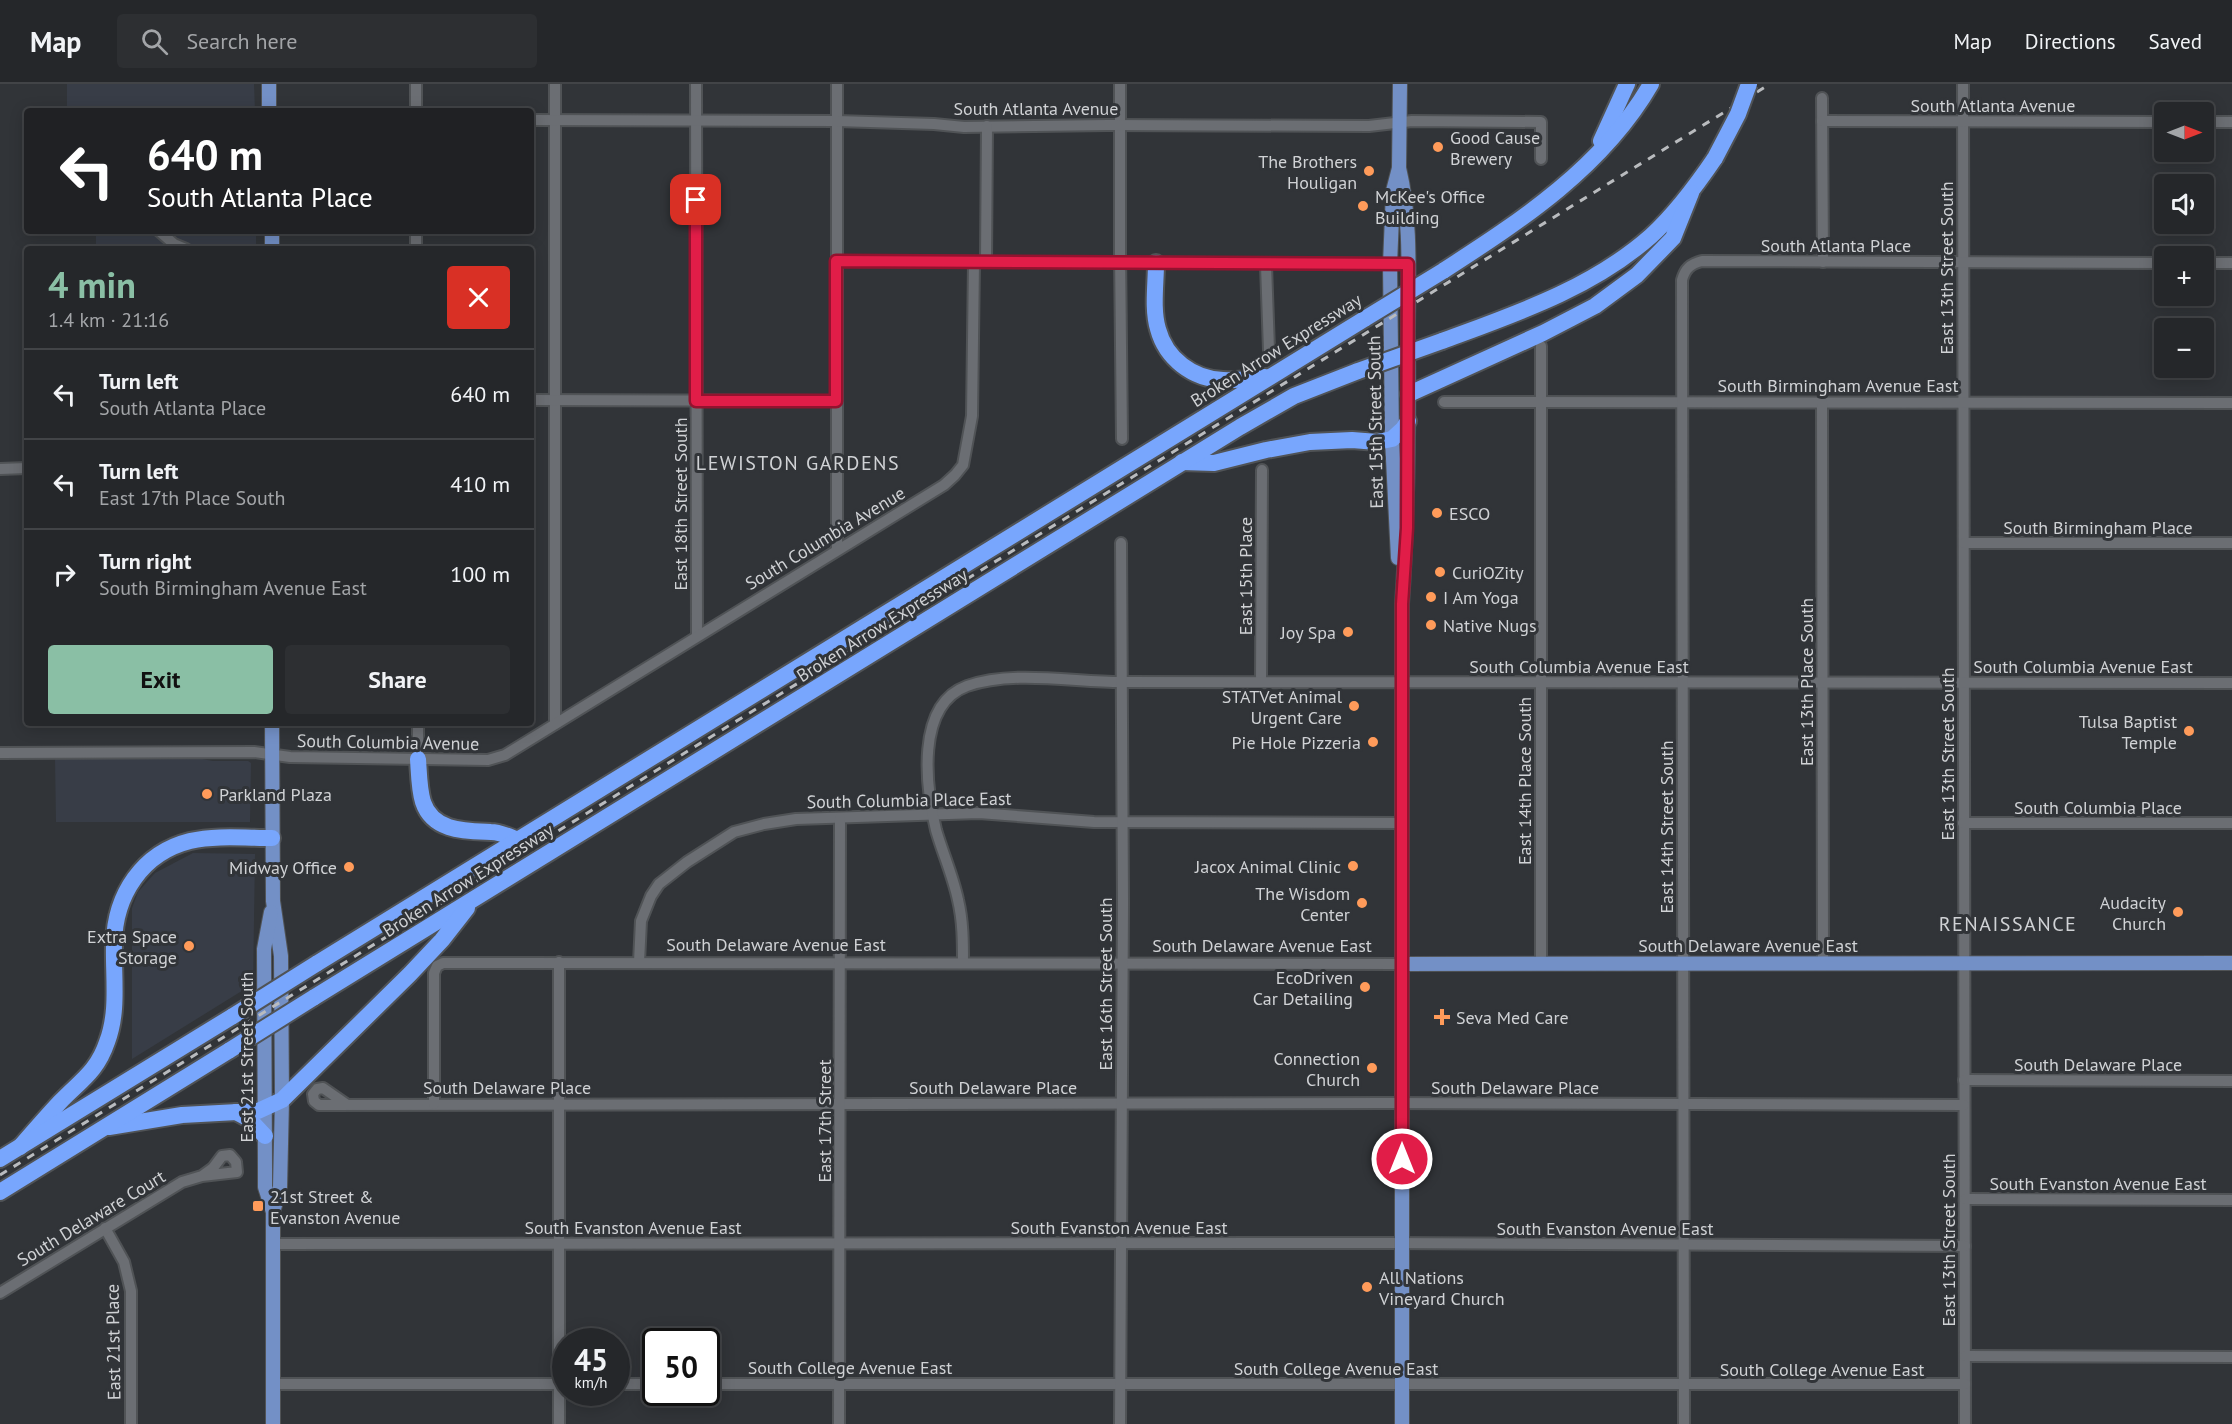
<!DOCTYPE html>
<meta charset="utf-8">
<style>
body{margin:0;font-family:"PT Sans",sans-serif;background:#2d2f32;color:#f1f3f6;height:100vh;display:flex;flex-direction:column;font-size:22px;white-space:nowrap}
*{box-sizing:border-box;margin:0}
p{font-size:20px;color:#a3a5a8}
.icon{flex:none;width:33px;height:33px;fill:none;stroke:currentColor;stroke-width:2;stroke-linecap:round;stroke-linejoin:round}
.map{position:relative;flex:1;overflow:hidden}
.sheet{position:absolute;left:24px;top:162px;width:510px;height:480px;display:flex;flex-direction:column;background:#25272a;border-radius:6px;box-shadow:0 3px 15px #0003,0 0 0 2px #424447}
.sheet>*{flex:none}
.hud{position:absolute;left:24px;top:24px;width:510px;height:126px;border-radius:6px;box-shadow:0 3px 15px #0003,0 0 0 2px #424447;background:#202124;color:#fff;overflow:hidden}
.needle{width:39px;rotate:90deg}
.buttons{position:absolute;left:2154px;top:18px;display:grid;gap:12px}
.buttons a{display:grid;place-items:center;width:60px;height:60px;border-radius:6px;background:#25272a;box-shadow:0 3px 15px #0003,0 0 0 2px #424447;font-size:30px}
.speed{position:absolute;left:552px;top:1244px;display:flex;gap:12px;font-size:30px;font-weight:700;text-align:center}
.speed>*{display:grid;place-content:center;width:78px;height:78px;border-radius:50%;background:#25272a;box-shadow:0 3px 15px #0003,0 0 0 2px #424447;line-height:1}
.speed small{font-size:15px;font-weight:400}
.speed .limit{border:3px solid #111;border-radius:9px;background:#fff;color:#111}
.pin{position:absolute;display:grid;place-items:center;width:51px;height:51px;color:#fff;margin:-26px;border-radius:12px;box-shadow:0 3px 9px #0006}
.me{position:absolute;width:66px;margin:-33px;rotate:0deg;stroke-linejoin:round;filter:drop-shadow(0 0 4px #0008)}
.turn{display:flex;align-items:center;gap:21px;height:126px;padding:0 24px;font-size:27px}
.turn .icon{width:78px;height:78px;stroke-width:2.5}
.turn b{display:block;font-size:42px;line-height:51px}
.round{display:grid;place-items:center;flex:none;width:63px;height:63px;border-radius:6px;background:#2d2f32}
.headline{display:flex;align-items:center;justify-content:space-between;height:102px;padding:0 24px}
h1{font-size:36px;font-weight:700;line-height:45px;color:#8abfa5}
.cta{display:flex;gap:12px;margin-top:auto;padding:12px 24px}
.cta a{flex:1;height:69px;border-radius:6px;background:#8abfa5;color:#111;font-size:24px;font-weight:700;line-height:69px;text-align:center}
.cta a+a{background:#2d2f32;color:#f1f3f6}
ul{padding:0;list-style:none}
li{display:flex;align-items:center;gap:18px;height:90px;padding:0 24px;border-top:2px solid #424447}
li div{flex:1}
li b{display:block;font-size:22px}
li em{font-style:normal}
header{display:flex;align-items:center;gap:36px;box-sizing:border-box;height:84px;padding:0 30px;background:#25272a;border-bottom:2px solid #424447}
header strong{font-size:28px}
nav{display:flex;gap:33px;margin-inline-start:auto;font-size:21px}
.search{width:420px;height:54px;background:#2d2f32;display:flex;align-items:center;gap:15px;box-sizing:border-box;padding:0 21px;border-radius:6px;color:#a3a5a8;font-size:22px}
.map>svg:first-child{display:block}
.built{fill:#383d47}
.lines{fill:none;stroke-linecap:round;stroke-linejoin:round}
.minor-casing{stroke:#505356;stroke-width:14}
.major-casing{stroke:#505356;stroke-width:16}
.highway-casing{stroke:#505356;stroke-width:20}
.minor{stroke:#6b6e73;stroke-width:10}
.major{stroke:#7390c6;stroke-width:14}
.highway{stroke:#78a6fd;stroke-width:16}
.rail{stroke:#b9bbbe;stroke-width:3;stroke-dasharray:8 8;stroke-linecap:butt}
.highway-bridge-casing{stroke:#505356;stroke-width:20;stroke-linecap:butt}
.highway-bridge{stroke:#78a6fd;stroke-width:16}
.route-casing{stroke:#92132f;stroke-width:15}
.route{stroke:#e11d48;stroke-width:10}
.poi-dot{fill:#ff9b5a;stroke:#313438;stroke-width:2}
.labels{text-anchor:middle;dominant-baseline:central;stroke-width:6;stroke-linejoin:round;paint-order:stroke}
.street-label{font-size:18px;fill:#d0d2d5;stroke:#313438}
.poi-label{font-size:18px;fill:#d0d2d5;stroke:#313438;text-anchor:end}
.neighbourhood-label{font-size:20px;letter-spacing:1.5px;fill:#d0d2d5;stroke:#313438}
</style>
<header>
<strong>Map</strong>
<div class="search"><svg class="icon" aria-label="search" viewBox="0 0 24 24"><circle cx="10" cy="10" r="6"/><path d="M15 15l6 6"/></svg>Search here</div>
<nav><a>Map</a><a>Directions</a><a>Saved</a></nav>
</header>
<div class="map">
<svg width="2232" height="1340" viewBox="0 0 2232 1340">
<rect width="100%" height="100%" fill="#313438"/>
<g class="built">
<path d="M67,0H254L255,27H67Z"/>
<rect x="96" y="147" width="160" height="18"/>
<path d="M197,674L213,677H248L251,679L250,738H56L55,675Z"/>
<path d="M193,769L255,770L253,900L132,975V824L138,808L155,789Z"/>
</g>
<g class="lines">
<defs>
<g id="minor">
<path d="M555,0V640"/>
<path d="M696,0L697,551"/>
<path d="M837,0V466"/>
<path d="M1120,0V168L1122,355"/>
<path d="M1963,0L1965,1340"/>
<path d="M1822,14L1823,178"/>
<path d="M416,27V0"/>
<path d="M531,36L837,37L934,40L964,43L1108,41L1369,42L1412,37L1541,38V75"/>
<path d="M1822,37L2164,38"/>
<path d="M2204,38H2232"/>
<path d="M159,147L174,160L186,165"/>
<path d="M416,147V165"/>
<path d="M836,177L1408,180"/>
<path d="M986,178L987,42"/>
<path d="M2204,179H2232"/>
<path d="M1266,181L1269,266"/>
<path d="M1541,262V879"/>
<path d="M531,316L836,317"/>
<path d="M1444,318L2232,319"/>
<path d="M1822,318L1823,878"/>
<path d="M0,385L27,384"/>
<path d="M1964,459H2232"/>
<path d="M1261,598L1262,386"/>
<path d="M418,639V675"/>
<path d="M0,669L254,668L290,673L488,676L505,671L944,401L955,391L963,381L972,332L974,178"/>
<path d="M1963,739H2232"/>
<path d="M639,878L641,837L651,812L659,800L687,778L734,748L764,740L796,735L979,729L1094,738L1402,739"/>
<path d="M963,879C963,858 963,837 958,816C953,792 943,770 936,746C926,704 915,621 967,602C1013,586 1073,598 1121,598L2232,599"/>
<path d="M1964,996L2232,997"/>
<path d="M346,1020L323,1004L317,1005L313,1010L314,1017L319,1021L1386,1019L1964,1021"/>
<path d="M434,1020V889L437,882L443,879L1402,880"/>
<path d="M1965,1115L2232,1116"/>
<path d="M105,1144L124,1178L131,1207V1340"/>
<path d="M273,1160L1388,1159L1965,1162"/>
<path d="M0,1209L182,1098L202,1092L237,1088L236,1078L230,1071L222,1072L213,1084L202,1092"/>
<path d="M1965,1272L2232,1273"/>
<path d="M273,1300H565"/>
<path d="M616,1300H656"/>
<path d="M706,1300H1965"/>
<path d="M559,1340V878"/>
<path d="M839,1340L840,734"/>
<path d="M1120,1340L1123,818L1121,459"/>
<path d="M1684,1340L1682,196C1685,185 1690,180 1702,177L2164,179"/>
</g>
<g id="major">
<path d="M269,0V27"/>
<path d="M1399,84C1412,138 1408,196 1408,252C1409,341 1408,431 1402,520V1340"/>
<path d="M272,147V165"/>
<path d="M1398,474L1392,355L1390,181L1393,107L1399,84L1400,0"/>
<path d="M272,639L273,817L281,872L282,1016L280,1104L273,1128V1340"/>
<path d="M271,828L264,865L265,1084V1103L273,1128"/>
<path d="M1402,880L2232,879"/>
</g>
<g id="highway">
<path d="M1601,57L1627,0"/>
<path d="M1156,179C1156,200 1152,225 1158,245C1166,275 1193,295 1223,296C1237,297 1252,294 1265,293"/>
<path d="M1443,187C1522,136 1603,83 1651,0"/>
<path d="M1442,257C1515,230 1591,205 1651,152C1676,129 1696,102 1715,74"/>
<path d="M1409,310L1543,249L1595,222L1637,191L1673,154L1691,109"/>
<path d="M1182,378L1214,379L1266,366L1310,358L1352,356L1377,358L1392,355L1403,345L1408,337"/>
<path d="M418,675C419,689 419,705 423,718C433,748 466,747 491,748C500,748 510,753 518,756"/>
<path d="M316,880L1366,234"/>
<path d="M313,914L1240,343L1294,312L1358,287"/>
<path d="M236,1028L249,1035L265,1052"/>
<path d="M109,1043L182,1031L258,1027L282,1016L410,890L442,856L467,824"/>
<path d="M20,1063C33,1048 46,1033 60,1018C80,997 97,988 107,958C119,927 113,892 114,859C115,811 142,769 190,757C216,751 245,754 272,754"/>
<path d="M0,1075L233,932"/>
<path d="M0,1108L230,966"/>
</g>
</defs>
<use href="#minor" class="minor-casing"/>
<use href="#major" class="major-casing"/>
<use href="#highway" class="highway-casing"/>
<use href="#minor" class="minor"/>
<use href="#major" class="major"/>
<use href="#highway" class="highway"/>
<path class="rail" d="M0,1091L1770,0"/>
<defs>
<g id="highway-bridge">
<path d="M1715,74L1738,30L1749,0"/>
<path d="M1366,234L1443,187"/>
<path d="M1358,287L1442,257"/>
<path d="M233,932L316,880"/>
<path d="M230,966L313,914"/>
</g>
</defs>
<use href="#highway-bridge" class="highway-bridge-casing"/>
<use href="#highway-bridge" class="highway-bridge"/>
</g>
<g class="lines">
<defs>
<path id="route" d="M696,116V317H836V177L1408,180L1407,444L1402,520V1075"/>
</defs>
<use href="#route" class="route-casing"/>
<use href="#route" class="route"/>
</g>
<g class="poi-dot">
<circle cx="1438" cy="63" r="6"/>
<circle cx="1369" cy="87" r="6"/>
<circle cx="1363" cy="122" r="6"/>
<circle cx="1437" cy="429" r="6"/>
<circle cx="1440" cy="488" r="6"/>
<circle cx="1431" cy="513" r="6"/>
<circle cx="1431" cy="541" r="6"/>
<circle cx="1348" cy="548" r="6"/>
<circle cx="1354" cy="622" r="6"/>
<circle cx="2189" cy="647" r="6"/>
<circle cx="1373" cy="658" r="6"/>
<circle cx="207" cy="710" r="6"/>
<circle cx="1353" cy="782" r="6"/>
<circle cx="349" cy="783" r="6"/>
<circle cx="1362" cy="819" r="6"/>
<circle cx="2178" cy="828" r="6"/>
<circle cx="189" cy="862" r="6"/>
<circle cx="1365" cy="903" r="6"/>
<path d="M1439 924h6v6h6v6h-6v6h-6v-6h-6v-6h6z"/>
<circle cx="1372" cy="984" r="6"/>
<rect x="252" y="1116" width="12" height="12" rx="3"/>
<circle cx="1367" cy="1203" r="6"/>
</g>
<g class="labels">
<g class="street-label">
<text x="1993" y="21">South Atlanta Avenue</text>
<text x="1036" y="24">South Atlanta Avenue</text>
<text x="1836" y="161">South Atlanta Place</text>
<text transform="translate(1946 184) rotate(-90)">East 13th Street South</text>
<text transform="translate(1276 266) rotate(-32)">Broken Arrow Expressway</text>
<text x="1838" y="301">South Birmingham Avenue East</text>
<text transform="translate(1375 338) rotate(-91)">East 15th Street South</text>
<text transform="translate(680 420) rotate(-90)">East 18th Street South</text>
<text x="2098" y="443">South Birmingham Place</text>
<text transform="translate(825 454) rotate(-31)">South Columbia Avenue</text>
<text transform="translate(1245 492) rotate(-90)">East 15th Place</text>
<text transform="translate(882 541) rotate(-32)">Broken Arrow Expressway</text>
<text x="1579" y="582">South Columbia Avenue East</text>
<text x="2083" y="582">South Columbia Avenue East</text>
<text transform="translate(1806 598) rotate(-90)">East 13th Place South</text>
<text transform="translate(388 658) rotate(1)">South Columbia Avenue</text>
<text transform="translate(1947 670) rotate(-90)">East 13th Street South</text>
<text transform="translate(1524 697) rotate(-90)">East 14th Place South</text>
<text transform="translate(909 716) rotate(-1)">South Columbia Place East</text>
<text x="2098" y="723">South Columbia Place</text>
<text transform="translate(1666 743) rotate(-90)">East 14th Street South</text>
<text transform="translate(468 796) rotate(-32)">Broken Arrow Expressway</text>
<text x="776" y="860">South Delaware Avenue East</text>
<text x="1262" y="861">South Delaware Avenue East</text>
<text x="1748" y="861">South Delaware Avenue East</text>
<text transform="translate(1105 900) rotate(-90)">East 16th Street South</text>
<text transform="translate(246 973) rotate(-90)">East 21st Street South</text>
<text x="2098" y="980">South Delaware Place</text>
<text x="507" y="1003">South Delaware Place</text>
<text x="993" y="1003">South Delaware Place</text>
<text x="1515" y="1003">South Delaware Place</text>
<text transform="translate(824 1037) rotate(-90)">East 17th Street</text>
<text x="2098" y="1099">South Evanston Avenue East</text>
<text transform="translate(91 1134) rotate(-31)">South Delaware Court</text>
<text x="633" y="1143">South Evanston Avenue East</text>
<text x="1119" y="1143">South Evanston Avenue East</text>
<text x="1605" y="1144">South Evanston Avenue East</text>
<text transform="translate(1948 1156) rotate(-90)">East 13th Street South</text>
<text transform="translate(113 1258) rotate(-91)">East 21st Place</text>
<text x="850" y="1283">South College Avenue East</text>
<text x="1336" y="1284">South College Avenue East</text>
<text x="1822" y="1285">South College Avenue East</text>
</g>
<g class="poi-label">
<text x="1450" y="53" text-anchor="start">Good Cause<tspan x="1450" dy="21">Brewery</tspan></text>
<text x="1357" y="77">The Brothers<tspan x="1357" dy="21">Houligan</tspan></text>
<text x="1375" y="112" text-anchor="start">McKee's Office<tspan x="1375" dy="21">Building</tspan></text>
<text x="1449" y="429" text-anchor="start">ESCO</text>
<text x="1452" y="488" text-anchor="start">CuriOZity</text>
<text x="1443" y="513" text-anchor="start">I Am Yoga</text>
<text x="1443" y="541" text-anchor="start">Native Nugs</text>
<text x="1336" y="548">Joy Spa</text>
<text x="1342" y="612">STATVet Animal<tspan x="1342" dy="21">Urgent Care</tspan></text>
<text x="2177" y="637">Tulsa Baptist<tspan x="2177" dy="21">Temple</tspan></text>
<text x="1361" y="658">Pie Hole Pizzeria</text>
<text x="219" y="710" text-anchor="start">Parkland Plaza</text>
<text x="1341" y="782">Jacox Animal Clinic</text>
<text x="337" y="783">Midway Office</text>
<text x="1350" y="809">The Wisdom<tspan x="1350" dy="21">Center</tspan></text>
<text x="2166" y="818">Audacity<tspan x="2166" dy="21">Church</tspan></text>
<text x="177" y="852">Extra Space<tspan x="177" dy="21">Storage</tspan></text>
<text x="1353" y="893">EcoDriven<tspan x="1353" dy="21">Car Detailing</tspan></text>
<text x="1456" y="933" text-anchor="start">Seva Med Care</text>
<text x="1360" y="974">Connection<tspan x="1360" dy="21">Church</tspan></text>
<text x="270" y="1112" text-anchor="start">21st Street &amp;<tspan x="270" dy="21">Evanston Avenue</tspan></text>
<text x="1379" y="1193" text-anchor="start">All Nations<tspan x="1379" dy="21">Vineyard Church</tspan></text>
</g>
<g class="neighbourhood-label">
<text x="798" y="379">LEWISTON GARDENS</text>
<text x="2008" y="840">RENAISSANCE</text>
</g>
</g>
</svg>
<div class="buttons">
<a><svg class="needle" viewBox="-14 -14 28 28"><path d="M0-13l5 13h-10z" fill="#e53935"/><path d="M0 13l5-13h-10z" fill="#a3a5a8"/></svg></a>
<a><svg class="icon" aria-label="sound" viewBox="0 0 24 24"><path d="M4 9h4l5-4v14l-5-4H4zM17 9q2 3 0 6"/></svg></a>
<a>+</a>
<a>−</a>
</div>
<div class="speed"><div>45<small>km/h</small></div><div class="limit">50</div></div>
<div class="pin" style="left:696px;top:116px;background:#d93025"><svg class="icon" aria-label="arrive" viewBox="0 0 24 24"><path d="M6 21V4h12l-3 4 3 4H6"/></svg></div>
<svg class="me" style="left:1402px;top:1075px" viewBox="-20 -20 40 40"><circle r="17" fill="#e11d48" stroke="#fff" stroke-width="3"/><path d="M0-11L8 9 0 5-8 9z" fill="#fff"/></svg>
<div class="hud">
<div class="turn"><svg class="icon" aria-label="left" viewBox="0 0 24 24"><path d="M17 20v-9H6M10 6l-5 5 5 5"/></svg><div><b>640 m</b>South Atlanta Place</div></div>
</div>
<section class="sheet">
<div class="headline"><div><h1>4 min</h1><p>1.4 km · 21:16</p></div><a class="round" style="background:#d93025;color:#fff"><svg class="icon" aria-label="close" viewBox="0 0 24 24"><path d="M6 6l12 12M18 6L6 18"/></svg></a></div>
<ul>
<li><svg class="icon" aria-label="left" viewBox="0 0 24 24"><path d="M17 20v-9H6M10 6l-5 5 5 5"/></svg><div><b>Turn left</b><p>South Atlanta Place</p></div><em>640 m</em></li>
<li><svg class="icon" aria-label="left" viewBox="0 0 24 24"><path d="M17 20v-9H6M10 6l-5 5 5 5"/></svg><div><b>Turn left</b><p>East 17th Place South</p></div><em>410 m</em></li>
<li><svg class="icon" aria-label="right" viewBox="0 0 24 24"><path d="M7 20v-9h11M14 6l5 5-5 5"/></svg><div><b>Turn right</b><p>South Birmingham Avenue East</p></div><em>100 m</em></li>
</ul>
<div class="cta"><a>Exit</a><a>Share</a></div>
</section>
</div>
